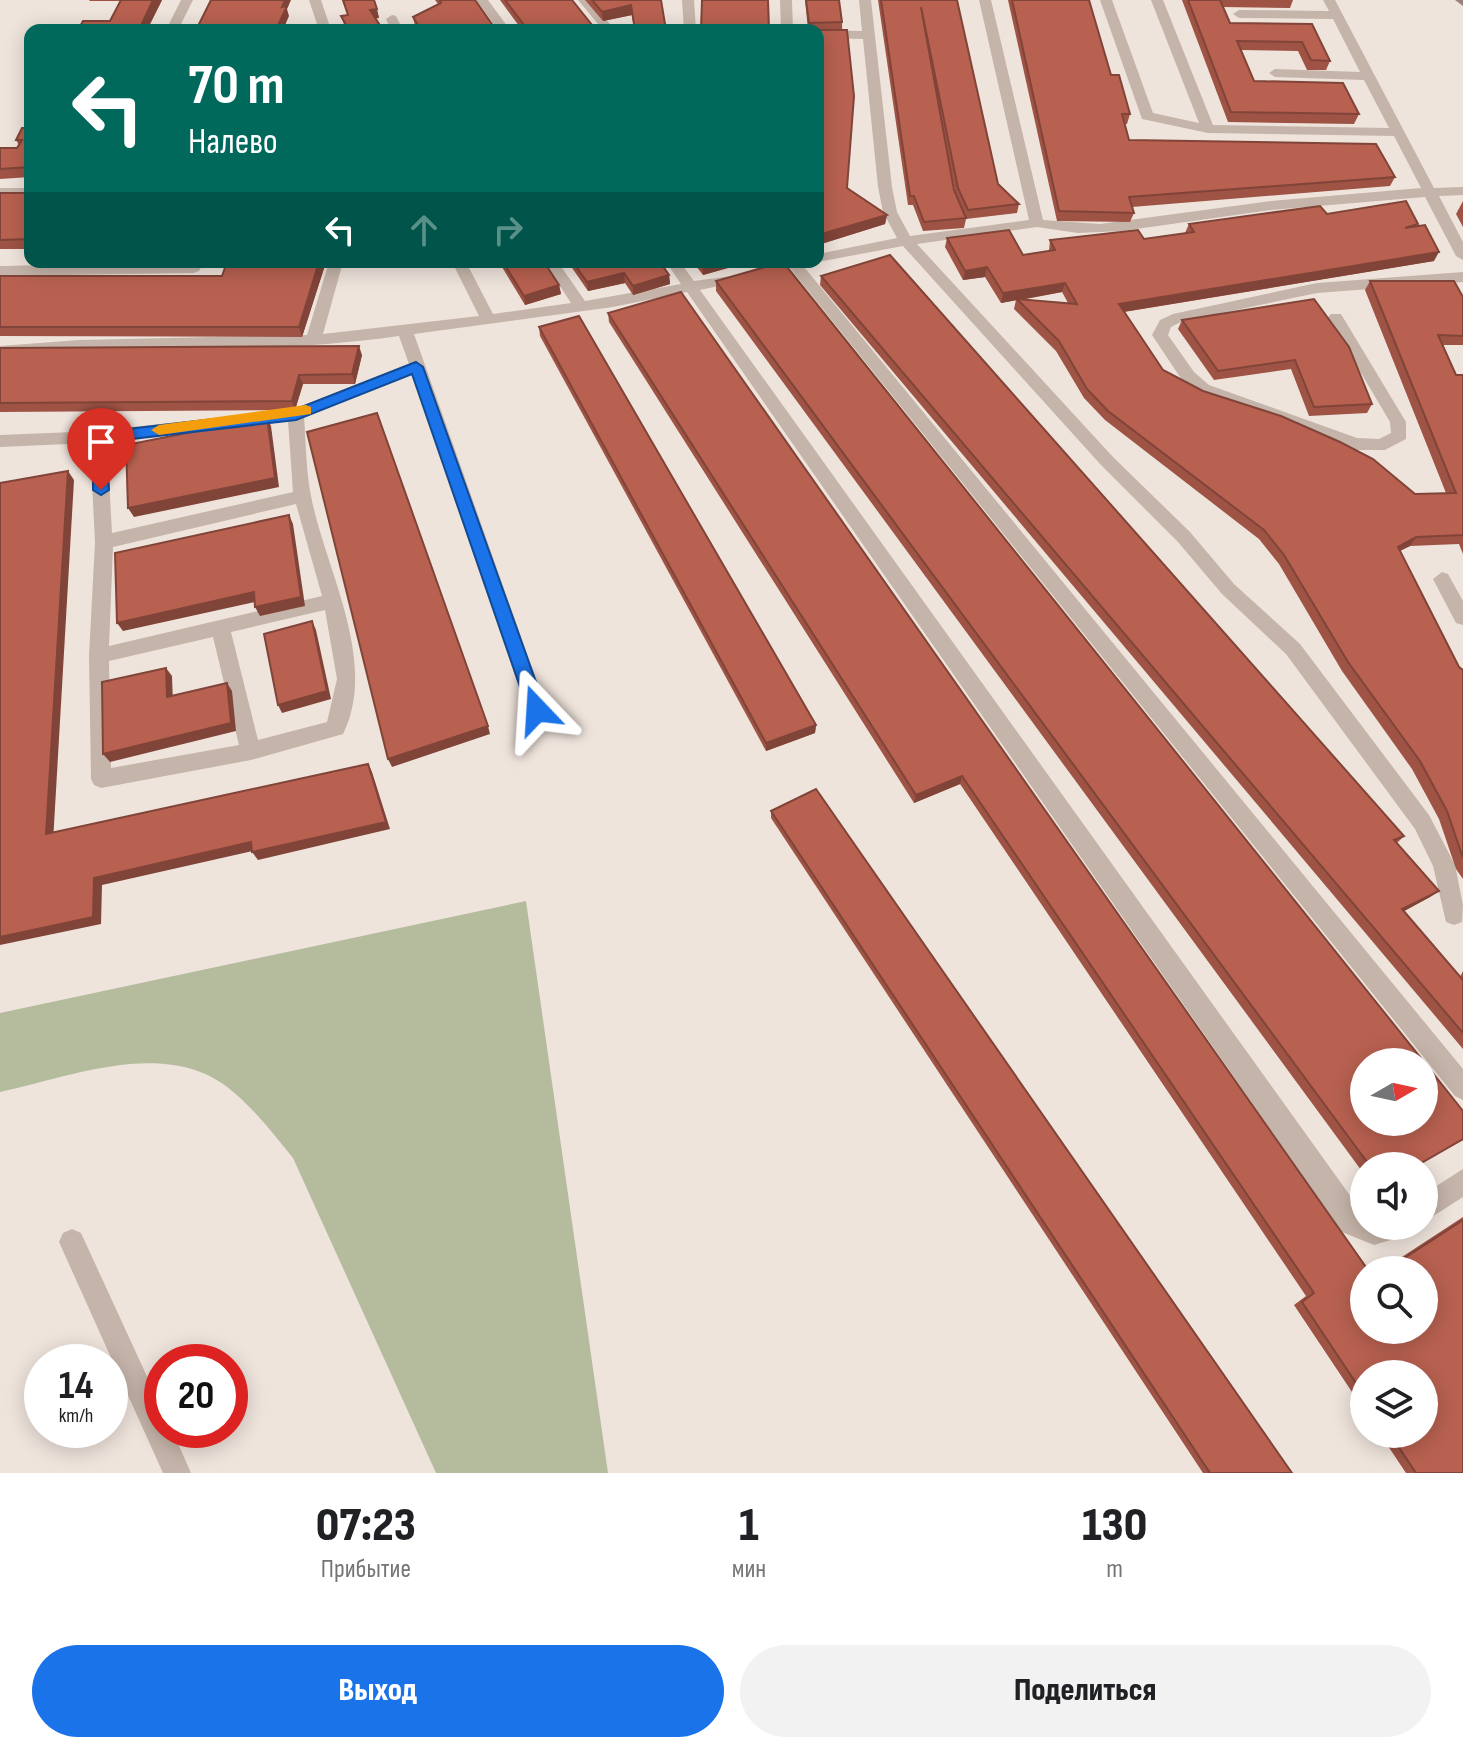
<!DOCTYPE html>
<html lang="ru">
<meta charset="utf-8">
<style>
body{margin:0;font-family:"Sofia Sans Condensed",sans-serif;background:#f2f2f2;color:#202124;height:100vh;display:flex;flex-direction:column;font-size:30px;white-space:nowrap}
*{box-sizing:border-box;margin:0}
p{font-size:26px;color:#757577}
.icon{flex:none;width:44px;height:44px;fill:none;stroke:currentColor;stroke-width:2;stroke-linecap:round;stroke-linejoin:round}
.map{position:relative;height:1473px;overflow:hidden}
.details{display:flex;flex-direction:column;background:#fff;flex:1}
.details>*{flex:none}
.top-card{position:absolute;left:24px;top:24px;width:800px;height:244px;border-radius:16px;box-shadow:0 4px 20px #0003;background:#00695c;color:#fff;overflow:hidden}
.needle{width:52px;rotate:81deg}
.tools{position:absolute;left:1350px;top:1048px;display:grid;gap:16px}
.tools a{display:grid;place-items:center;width:88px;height:88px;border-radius:50%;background:#fff;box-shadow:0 4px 20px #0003;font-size:40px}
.speed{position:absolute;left:24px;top:1344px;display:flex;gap:16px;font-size:40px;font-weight:700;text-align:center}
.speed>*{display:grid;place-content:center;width:104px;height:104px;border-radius:50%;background:#fff;box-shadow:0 4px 20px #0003;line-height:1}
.speed small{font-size:20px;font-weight:400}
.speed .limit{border:12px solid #d22;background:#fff;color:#111}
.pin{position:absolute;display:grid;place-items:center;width:68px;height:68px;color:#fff;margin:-82px -34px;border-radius:50% 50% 50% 0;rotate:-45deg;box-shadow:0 0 8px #0007}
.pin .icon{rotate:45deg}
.me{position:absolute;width:88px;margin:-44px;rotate:340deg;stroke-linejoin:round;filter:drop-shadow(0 0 6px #0008)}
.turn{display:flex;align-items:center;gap:28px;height:168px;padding:0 32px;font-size:36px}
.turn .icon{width:104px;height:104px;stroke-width:2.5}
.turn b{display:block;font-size:56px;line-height:68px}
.lanes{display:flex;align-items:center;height:76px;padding:0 32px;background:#0003;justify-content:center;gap:40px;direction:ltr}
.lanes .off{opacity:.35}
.eta{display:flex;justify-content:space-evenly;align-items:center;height:136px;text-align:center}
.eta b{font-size:48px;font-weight:800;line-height:56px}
.action{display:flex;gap:16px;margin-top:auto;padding:16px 32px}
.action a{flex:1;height:92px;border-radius:48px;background:#1a73e8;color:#fff;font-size:32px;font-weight:800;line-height:92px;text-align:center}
.action a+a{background:#f2f2f2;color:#202124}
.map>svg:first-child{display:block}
.green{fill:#b4bc9d}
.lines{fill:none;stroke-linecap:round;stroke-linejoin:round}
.service{fill:#c5b4a9;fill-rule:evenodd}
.secondary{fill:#99837b;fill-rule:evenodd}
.wall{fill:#9e5345;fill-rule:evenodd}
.shaded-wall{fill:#814438}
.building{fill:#b86150;stroke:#814438;stroke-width:2}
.route{fill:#1a73e8;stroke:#114b97;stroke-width:2}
.slow{fill:#f59e0b}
</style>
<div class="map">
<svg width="1463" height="1473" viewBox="0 0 1463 1473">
<rect width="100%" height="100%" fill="#efe4dc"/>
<path class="green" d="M526,901L608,1473H436L293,1158C273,1133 252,1106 226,1086C162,1039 70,1077 0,1092V1013Z"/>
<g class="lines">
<g class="service">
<path d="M181,0H193L178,30H166Z"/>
<path d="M309,0H321L331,30H319Z"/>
<path d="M476,0H488L510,30H498Z"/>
<path d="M578,0H590L615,30H603Z"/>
<path d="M682,0H694L696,30H684Z"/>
<path d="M780,0H792L793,30H781Z"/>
<path d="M859,0H871L892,187L897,212L910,236L1029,220L979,0H991L1043,220L1100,224L1271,201L1421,188L1394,136L1208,133L1142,119L1100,0H1112L1153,113L1199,123L1151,0H1163L1213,125L1389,128L1364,80L1275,77L1269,73L1275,69L1360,72L1333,19L1239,18L1233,14L1239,10L1329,11L1323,0H1335L1434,188L1463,187V195L1439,196L1463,242V260L1456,256L1425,197L1271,210L1122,231L1078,233L1037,227L917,244L1113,457L1190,532L1234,584L1300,644L1429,815L1455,865L1463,905L1462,922L1454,925L1446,922L1433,866L1415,829L1286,654L1222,594L1178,542L1101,465L903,246L818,262H816L818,254L897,238L883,212L878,187L863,39L818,38V30L862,31Z"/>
<path d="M392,15L396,16L403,30H391L386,19Z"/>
<rect x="0" y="188" width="30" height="8"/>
<path d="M204,262L199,271L194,273L0,276V266Z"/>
<path d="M329,262H343L323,334L479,316L452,262H466L493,314L571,303L544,262H558L585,301L681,284L666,262H680L694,281L746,274V280L700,290L1364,1215V1226H1412L1408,1235L1374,1245L1342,1232L687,292L613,307L414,334L547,710L544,716H530L527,710L412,374L304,417C306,443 306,471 311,496C325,569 379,661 343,734L251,760L101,788L94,785L91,779L89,656L95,542L90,443L0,447V435L98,431L294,409L409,364L399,336C269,355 133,346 0,356V346L79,340L307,335ZM288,421L293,492L112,533L107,442ZM296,504L322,596L109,646L113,547ZM325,610L337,679L327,722L258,740L231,632ZM213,637L239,745L111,768L109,661Z"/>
<path d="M785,262H800L1463,1069V1100L1455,1096Z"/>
<path d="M1463,272V282L1317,293L1183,321L1171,327L1168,335L1194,372L1209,385L1357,438L1379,439L1391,433L1390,422L1328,317L1331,314H1341L1406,422V439L1385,450H1355L1197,393L1182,380L1152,335L1160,320L1173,314L1317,283Z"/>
<path d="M1442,572L1448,574L1463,601V625L1456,623L1433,579Z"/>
<path d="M1463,1169V1197L1424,1222V1194Z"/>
<path d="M72,1229L81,1233L162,1409V1430H172L191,1473H163L59,1242L63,1233Z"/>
</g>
<path class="secondary" d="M1455,0H1463V6Z"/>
</g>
<g class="wall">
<path d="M89,0H162L147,30H78L110,21L120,1H90Z"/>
<path d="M342,0H374L379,18H376L383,30H346L341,16L348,15Z"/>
<path d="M435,0H475L496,30H417L415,26L413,17L438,4Z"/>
<path d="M500,0H572L596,30H522Z"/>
<path d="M585,0H661L666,30H634L632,15L603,21Z"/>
<path d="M805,0H839L842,22L847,188L887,215L885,224L818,245V30H808Z"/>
<path d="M878,0H957L998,184L1019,204L1017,213L966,219L964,228L923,231L913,205H908ZM943,131L956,196L954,190Z"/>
<path d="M1008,0H1089L1111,75L1130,114L1127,124H1124L1129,140L1395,177L1390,186L1132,207L1134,213L1130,222L1057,221Z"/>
<path d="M1182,0H1293L1290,8L1223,7L1230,23L1312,24L1330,61L1326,70H1307L1298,51L1241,50L1254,81L1359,114L1354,124L1228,122Z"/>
<path d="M30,128V177L0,179V148H17L19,145L16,140Z"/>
<rect x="0" y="193" width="30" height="56"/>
<path d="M1463,201V227L1456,214Z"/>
<path d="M1327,214L1417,226L1434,261L1124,312L1163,370L1203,391L1415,494L1446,493L1365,290L1370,281L1463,297V345H1442L1456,375H1463V554L1459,544L1410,546L1400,551L1459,667L1463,670V879L1456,869L1439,819L1412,769L1342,671L1279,564L1259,539L1105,420L1084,398L1056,351L1014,309L1016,300L1001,303L985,277L963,280L945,247L947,238L1023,255L1049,251L1050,240L1144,239L1185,233L1189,224ZM1062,292L1068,303L1021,300Z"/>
<path d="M227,262H326L302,337L0,336V276H222Z"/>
<path d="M499,262H544L559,285L561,294L525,305Z"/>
<path d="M568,262H660L669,275L670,284L633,295L625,283L588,291Z"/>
<path d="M693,262H749L703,275Z"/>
<path d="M821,276L1404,836L1397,843L1439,891L1430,897L1404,911L1460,977L1463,971V1049L820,285Z"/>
<path d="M716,281L1416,1166H1364V1174L716,291Z"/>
<path d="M681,292L1364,1330L1424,1270H1382L1463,1217V1473H1406L1380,1434H1424L1364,1374V1410L1294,1305L1306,1296L960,784L914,803L609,322L608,313Z"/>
<path d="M1314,299L1372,404L1367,413L1309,416L1291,369L1214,380L1178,329L1182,320Z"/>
<path d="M539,327L816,725L815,733L766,751L540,336Z"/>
<path d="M0,348L362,355L355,384H303L295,410L0,412Z"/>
<path d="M771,811L1292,1473H1203L771,818Z"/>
</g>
<g class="shaded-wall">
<path d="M153,0H162L147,30H139Z"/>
<path d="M285,0H291L287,9L289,16L283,30H276Z"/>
<path d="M631,5L632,15L603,21L602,12Z"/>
<path d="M377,9L379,18L372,19L370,10Z"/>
<path d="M887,215L885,224L818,245V235Z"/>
<path d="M1439,252L1434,261L1116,313L1119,304Z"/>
<path d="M319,262H326L302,337L299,327Z"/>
<path d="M716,262H749L703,275V266Z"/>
<path d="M987,267L985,277L963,280L965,271Z"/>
<path d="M624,273L625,283L588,291L587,282Z"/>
<path d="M669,275L670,284L633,295V286Z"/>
<path d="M1065,283L1062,292L1001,303L1003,293Z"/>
<path d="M559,285L561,294L525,305L524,296Z"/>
<path d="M359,346L362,355L355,384L352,374Z"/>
<path d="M299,375L303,384L295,410L292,401Z"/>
<path d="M267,417L271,426L279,487L134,517L128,508Z"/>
<path d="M68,471L74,480L53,842L46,834Z"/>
<path d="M289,515L293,524L305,606L260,616L255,607Z"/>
<path d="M1416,537L1410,546L1391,555L1398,547Z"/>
<path d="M254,592L259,601L123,631L117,623Z"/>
<path d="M312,621L316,630L331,699L282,713L278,705Z"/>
<path d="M166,668L172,676L173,705L167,697Z"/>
<path d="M227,683L232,691L236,731L110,762L103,754Z"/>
<path d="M816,725L815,733L766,751V743Z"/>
<path d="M488,726L490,734L392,767L388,759Z"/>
<path d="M368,764L372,772L390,829L258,860L252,852Z"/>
<path d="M962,776L960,784L914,803L916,795Z"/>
<path d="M251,842L257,850L102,885L101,924L0,945V937L94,878Z"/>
<path d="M1439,891L1430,897L1395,916L1402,909Z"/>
</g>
<g class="building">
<path d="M121,0H153L139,30H78L83,21H110Z"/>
<path d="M211,0H285L282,7L287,6L276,30H196Z"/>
<path d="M343,0H374L377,9L370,10L383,30H349L341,16L348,15Z"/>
<path d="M440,0H475L496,30H421L413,17L441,3Z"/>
<path d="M505,0H572L596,30H528Z"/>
<path d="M592,0H661L666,30H635L631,5L602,12Z"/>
<path d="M702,0H768L769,30H701Z"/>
<path d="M806,0H839L842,22L809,23Z"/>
<path d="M881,0H957L998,184L1019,204L968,210L958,188L921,7L954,190L966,218L924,222L914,196H910Z"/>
<path d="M1012,0H1089L1111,75H1119L1130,114H1122L1129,140L1376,144L1395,177L1129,197L1134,213L1059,211Z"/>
<path d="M1188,0H1220L1230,23L1312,24L1330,61L1311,60L1302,42L1237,41L1254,81L1343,83L1359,114L1231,112Z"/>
<path d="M816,30H847L854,96L847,188L887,215L818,235V30Z"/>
<path d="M22,128H30V167L0,169V148H17L22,140H16Z"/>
<path d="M0,193H30V239L0,240Z"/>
<path d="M1406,201L1418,224L1405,228L1425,225L1439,252L1119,304L1163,370L1203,391L1281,416L1340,442L1373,459L1415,494L1456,493L1370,281H1454L1463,297V336L1438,335L1456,375H1463V535L1416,537L1398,547L1459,667L1463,670V858L1447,811L1420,761L1348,662L1284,555L1264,530L1108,411L1087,389L1059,341L1017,299L1077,304L1065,283L1003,293L987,267L965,271L947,238L1009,230L1023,255L1055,250L1050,240L1138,230L1144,239L1194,232L1189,224L1320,206L1327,214Z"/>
<path d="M890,255L1404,836L1394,840L1439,891L1402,909L1463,980V1033L821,276Z"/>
<path d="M227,262H319L299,327H0V276H222Z"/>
<path d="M503,262H544L559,285L524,296Z"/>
<path d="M573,262H660L669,275L633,286L624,273L587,282Z"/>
<path d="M700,262H716L703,266Z"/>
<path d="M783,262L1424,1062H1364V1122H1424V1062L1463,1111V1139L1416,1166H1370L716,281Z"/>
<path d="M681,292L1368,1270H1364V1330H1424V1270H1386L1463,1220V1473H1416L1390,1434H1424V1374H1364V1395L1302,1302L1314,1293L962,776L916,795L608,313Z"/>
<path d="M1314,299L1349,347L1372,404L1314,407L1295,360L1218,371L1182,320Z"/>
<path d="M579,316L816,725L766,743L539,327Z"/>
<path d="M359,346L352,374L299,375L292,401L0,403V348Z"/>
<path d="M377,413L488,726L388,759L307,432Z"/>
<path d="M267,417L275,478L128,508L126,445Z"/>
<path d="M68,471L46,834L368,764L386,822L252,852L251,842L94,878L93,917L0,937V483Z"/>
<path d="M289,515L301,597L255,607L254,592L117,623L115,553Z"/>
<path d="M312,621L327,691L278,705L264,634Z"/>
<path d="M166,668L167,697L227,683L231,723L103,754L102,682Z"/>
<path d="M816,789L1292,1473H1210L771,811Z"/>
</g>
<path class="route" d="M416,362L423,367L546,710L544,715H531L528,710L412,374L296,420L106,442L109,490L101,495L93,490V433L294,410Z"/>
<path class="slow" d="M306,405L311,407V414L159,435L151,430L159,425Z"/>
</svg>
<div class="tools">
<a><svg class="needle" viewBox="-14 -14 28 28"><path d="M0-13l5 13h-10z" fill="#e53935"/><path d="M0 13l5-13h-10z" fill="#757577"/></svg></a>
<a><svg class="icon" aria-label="sound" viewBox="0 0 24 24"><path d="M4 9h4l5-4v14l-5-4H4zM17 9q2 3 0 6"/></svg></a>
<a><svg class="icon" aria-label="search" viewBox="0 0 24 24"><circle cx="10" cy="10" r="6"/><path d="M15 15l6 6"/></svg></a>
<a><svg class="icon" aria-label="layers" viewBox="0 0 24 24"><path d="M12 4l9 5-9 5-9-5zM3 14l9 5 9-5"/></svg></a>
</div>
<div class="speed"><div>14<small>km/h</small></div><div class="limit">20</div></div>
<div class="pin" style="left:101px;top:490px;background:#d93025"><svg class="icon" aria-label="arrive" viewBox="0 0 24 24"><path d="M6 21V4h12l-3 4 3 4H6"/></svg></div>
<svg class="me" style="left:537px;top:710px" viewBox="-20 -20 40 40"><path d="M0-17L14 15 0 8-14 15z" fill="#1a73e8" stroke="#fff" stroke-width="4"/></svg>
<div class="top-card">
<div class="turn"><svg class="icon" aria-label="left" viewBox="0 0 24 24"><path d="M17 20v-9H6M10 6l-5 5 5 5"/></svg><div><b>70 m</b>Налево</div></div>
<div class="lanes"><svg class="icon" aria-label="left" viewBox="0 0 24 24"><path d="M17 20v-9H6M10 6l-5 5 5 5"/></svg><svg class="icon off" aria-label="ahead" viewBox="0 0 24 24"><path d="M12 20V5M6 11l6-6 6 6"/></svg><svg class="icon off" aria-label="right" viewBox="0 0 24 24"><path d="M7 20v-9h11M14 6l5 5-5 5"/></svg></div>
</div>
</div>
<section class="details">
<div class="eta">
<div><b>07:23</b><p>Прибытие</p></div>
<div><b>1</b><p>мин</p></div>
<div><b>130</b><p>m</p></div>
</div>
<div class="action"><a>Выход</a><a>Поделиться</a></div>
</section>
